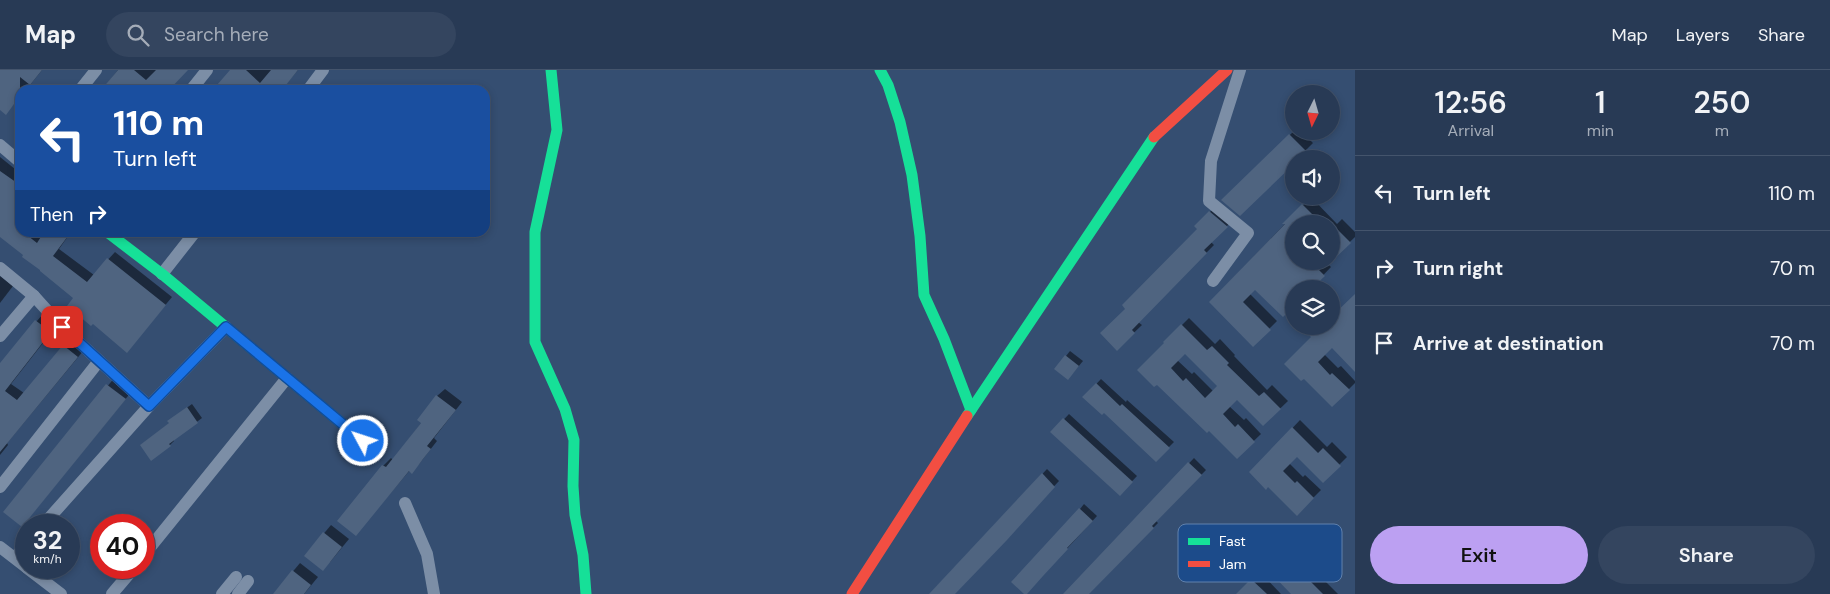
<!DOCTYPE html>
<style>
body{margin:0;font-family:"DM Sans",sans-serif;background:#34455f;color:#f1f3f6;height:100vh;display:flex;flex-direction:column;font-size:19px;white-space:nowrap}
*{box-sizing:border-box;margin:0}
p{font-size:16px;color:#a5adb9}
.icon{flex:none;width:28px;height:28px;fill:none;stroke:currentColor;stroke-width:2;stroke-linecap:round;stroke-linejoin:round}
.map{position:relative;flex:1;overflow:hidden}
.details{display:flex;flex-direction:column;background:#283a55;width:475px}
.details>*{flex:none}
.guide{position:absolute;left:15px;top:15px;width:475px;height:152px;border-radius:15px;box-shadow:0 2px 8px #0003,0 0 0 1px #44546c;background:#1a4fa0;color:#fff;overflow:hidden}
.needle{width:32px;rotate:185deg}
.buttons{position:absolute;left:1285px;top:15px;display:grid;gap:10px}
.buttons a{display:grid;place-items:center;width:55px;height:55px;border-radius:50%;background:#283a55;box-shadow:0 2px 8px #0003,0 0 0 1px #44546c;font-size:25px}
.speed{position:absolute;left:15px;top:444px;display:flex;gap:10px;font-size:25px;font-weight:700;text-align:center}
.speed>*{display:grid;place-content:center;width:65px;height:65px;border-radius:50%;background:#283a55;box-shadow:0 2px 8px #0003,0 0 0 1px #44546c;line-height:1}
.speed small{font-size:12px;font-weight:400}
.speed .limit{border:8px solid #d22;background:#fff;color:#111}
.pin{position:absolute;display:grid;place-items:center;width:42px;height:42px;color:#fff;margin:-21px;border-radius:10px;box-shadow:0 2px 8px #0006}
.me{position:absolute;width:55px;margin:-28px;rotate:310deg;stroke-linejoin:round;filter:drop-shadow(0 0 4px #0008)}
.turn{display:flex;align-items:center;gap:18px;height:105px;padding:0 15px;font-size:22px}
.turn .icon{width:65px;height:65px;stroke-width:2.5}
.turn b{display:block;font-size:35px;line-height:42px}
.then{display:flex;align-items:center;height:48px;padding:0 15px;background:#0003;gap:10px;font-size:19px}
.eta{display:flex;justify-content:space-evenly;align-items:center;height:85px;text-align:center}
.eta b{font-size:30px;font-weight:600;line-height:35px}
.cta{display:flex;gap:10px;margin-top:auto;padding:10px 15px}
.cta a{flex:1;height:58px;border-radius:30px;background:#bca0f2;color:#111;font-size:20px;font-weight:600;line-height:58px;text-align:center}
.cta a+a{background:#34455f;color:#f1f3f6}
ul{padding:0;list-style:none}
li{display:flex;align-items:center;gap:15px;height:75px;padding:0 15px;border-top:1px solid #44546c}
li div{flex:1}
li b{display:block;font-size:19px}
li em{font-style:normal}
header{display:flex;align-items:center;gap:30px;box-sizing:border-box;height:70px;padding:0 25px;background:#283a55;border-bottom:1px solid #44546c}
header strong{font-size:24px}
nav{display:flex;gap:28px;margin-inline-start:auto;font-size:18px}
.search{width:350px;height:45px;background:#34455f;display:flex;align-items:center;gap:12px;box-sizing:border-box;padding:0 18px;border-radius:28px;color:#a5adb9;font-size:19px}
main{display:flex;flex:1;min-height:0}
.map>svg:first-child{display:block}
.shadow{fill:#0007;fill-rule:evenodd}
.building{fill:#4f6480;fill-rule:evenodd}
.lines{fill:none;stroke-linecap:round;stroke-linejoin:round}
.street{stroke:#7c8ea6;stroke-width:12}
.fast{stroke:#16e098;stroke-width:11}
.jam{stroke:#f24e42;stroke-width:11}
.route-casing{stroke:#114b97;stroke-width:12}
.route{stroke:#1a73e8;stroke-width:9}
.key{fill:#1c4b8a;stroke:#6081ad;stroke-width:1}
.key-label{font-size:14px;fill:#fff}
</style>
<header>
<strong>Map</strong>
<div class="search"><svg class="icon" aria-label="search" viewBox="0 0 24 24"><circle cx="10" cy="10" r="6"/><path d="M15 15l6 6"/></svg>Search here</div>
<nav><a>Map</a><a>Layers</a><a>Share</a></nav>
</header>
<main>
<div class="map">
<svg width="1355" height="524" viewBox="0 0 1355 524">
<rect width="100%" height="100%" fill="#354e71"/>
<g class="shadow">
<path d="M0,0H42L26,20H20V27L6,43L0,39Z"/>
<path d="M118,0H187L170,18L171,20H102Z"/>
<path d="M231,0H298L281,20H218Z"/>
<path d="M1294,61H1301L1313,73L1297,89H1294L1223,130Z"/>
<path d="M0,87L20,103V162H71L59,179L94,205L115,182L172,227L127,281L75,227L0,165Z"/>
<path d="M1311,127L1337,154L1342,149L1355,162V167L1333,188L1331,154H1294V191H1325L1331,197L1310,219L1255,218L1250,224L1277,251L1253,275L1210,232Z"/>
<path d="M1217,135L1234,149L1211,172L1214,175L1138,252L1142,255L1117,279L1127,239L1199,159L1196,156Z"/>
<path d="M156,162H165L161,167Z"/>
<path d="M0,206L13,216L0,233Z"/>
<path d="M1355,226V300L1332,277L1324,284L1338,298L1341,296L1355,311V313L1332,336L1304,307L1331,256V246L1336,242L1337,243Z"/>
<path d="M43,244L57,255L11,314L24,323L70,269L84,280L7,373L8,375L0,385V294Z"/>
<path d="M1189,248L1215,274L1220,269L1235,285L1234,286L1267,320L1272,315L1288,331L1263,355L1237,328L1229,336L1244,350L1246,348L1261,364L1237,387L1209,359L1157,313L1166,273L1165,272ZM1185,282L1218,316L1213,321L1194,302L1192,304L1177,290Z"/>
<path d="M1070,281L1083,291L1073,303L1066,286Z"/>
<path d="M115,307L132,321L22,456L5,442Z"/>
<path d="M1101,309L1126,332L1127,330L1174,372L1156,390L1104,341L1084,327Z"/>
<path d="M445,319L462,332L434,368L437,371L419,394L410,400L356,464L383,396L391,388L393,390L422,352L437,326Z"/>
<path d="M192,334L202,348L174,369V371L170,375H141L170,353L174,347Z"/>
<path d="M1069,344L1137,406L1120,424L1052,362Z"/>
<path d="M1300,350L1327,377L1332,372L1347,387L1323,411L1297,385L1289,393L1303,407L1305,405L1321,420L1297,444L1268,416L1251,402Z"/>
<path d="M1194,388L1206,400L1156,451L1158,453L1088,524H1065Z"/>
<path d="M1047,399L1059,411L953,524H930Z"/>
<path d="M1084,434L1097,446L1030,519L1080,439Z"/>
<path d="M331,455L349,469L330,492L305,486Z"/>
<path d="M1292,475L1308,491L1306,492L1338,524H1291L1292,523L1268,499Z"/>
<path d="M300,493L318,507L304,524H274Z"/>
<path d="M1260,502L1281,524H1237L1243,519Z"/>
</g>
<g class="building">
<path d="M0,0H42L30,15L20,7V26L6,45L0,40Z"/>
<path d="M118,0H134L146,10L156,0H188L169,20H101Z"/>
<path d="M230,0H246L260,13L271,0H298L282,20H222L217,15Z"/>
<path d="M1289,64L1306,81L1299,89H1294V94L1240,146L1221,130Z"/>
<path d="M0,101L20,115V162H23L37,173L44,162H71L53,186L87,212L107,188L166,235L127,283L93,254L91,256L67,236L73,228L40,201V200L22,187L23,185L0,167Z"/>
<path d="M1302,134L1322,154H1294V191H1310L1325,206L1311,219H1294V236L1283,247L1255,220L1243,232L1271,260L1253,277L1209,232L1285,154H1282Z"/>
<path d="M1209,141L1228,157L1204,180L1207,183L1132,260L1135,263L1117,281L1100,263L1125,239L1122,235L1197,159L1194,156Z"/>
<path d="M1331,153L1351,173L1331,192Z"/>
<path d="M1355,224V302L1332,278L1318,292L1330,305L1332,303L1350,320L1332,337L1304,309L1301,311L1284,294L1311,267L1310,266L1319,256H1331V247Z"/>
<path d="M35,250L51,262L5,321L17,330L63,275L78,287L0,382V293Z"/>
<path d="M1181,254L1207,280L1212,276L1229,293L1227,295L1259,326L1264,322L1281,339L1263,356L1237,330L1223,344L1235,357L1238,354L1255,372L1237,389L1209,361L1207,363L1157,315L1154,317L1137,300L1164,273L1163,272ZM1185,284L1217,316L1205,328L1186,308L1183,311L1171,298Z"/>
<path d="M1065,285L1079,296L1068,310L1054,299Z"/>
<path d="M1096,313L1120,336L1122,334L1170,378L1156,392L1104,343L1102,345L1082,327Z"/>
<path d="M106,314L126,329L22,457L3,442Z"/>
<path d="M436,325L456,340L427,376L431,379L423,389L412,404L409,401L356,466L337,451L382,395L386,397L421,353L417,350Z"/>
<path d="M187,337L198,353L169,374L171,376L151,391L140,375L169,353L167,351Z"/>
<path d="M1063,348L1133,412L1120,426L1050,362Z"/>
<path d="M1292,357L1318,383L1323,378L1341,396L1323,413L1297,387L1283,401L1295,413L1297,411L1314,428L1297,446L1268,417L1266,420L1249,402Z"/>
<path d="M1188,392L1202,405L1152,456L1154,458L1089,524H1063Z"/>
<path d="M1042,403L1055,417L1007,470L955,524H929Z"/>
<path d="M1079,438L1093,451L1067,478L1068,479L1043,506L1027,524H1024L1011,512Z"/>
<path d="M323,462L342,477L323,501L304,486Z"/>
<path d="M1284,482L1302,499L1300,501L1323,524H1291L1267,499Z"/>
<path d="M292,500L311,515L304,524H273Z"/>
<path d="M1251,509L1267,524H1236Z"/>
</g>
<g class="lines">
<g class="street">
<path d="M80,20L96,0"/>
<path d="M191,20L207,0"/>
<path d="M308,20L323,0"/>
<path d="M0,75L20,92"/>
<path d="M0,198L34,226L62,257L149,336"/>
<path d="M162,204L195,162"/>
<path d="M1213,211L1248,163L1209,131L1211,91L1240,0"/>
<path d="M0,266L34,226"/>
<path d="M0,417L99,291"/>
<path d="M405,433L427,484L434,524"/>
<path d="M43,455L149,336L226,257"/>
<path d="M0,477L26,497"/>
<path d="M144,485L287,308"/>
<path d="M15,488L26,474"/>
<path d="M27,498L61,524"/>
<path d="M112,524L134,498"/>
<path d="M222,524L236,507"/>
<path d="M238,524L248,511"/>
</g>
<g class="fast">
<path d="M551,0L557,60L535,162V272L565,339L574,370L573,416L575,445L583,485L586,524"/>
<path d="M880,0L888,15L900,52L912,105L920,166L924,225L944,269L971,340"/>
<path d="M107,162L162,204L363,371"/>
<path d="M967,346L1154,67"/>
</g>
<g class="jam">
<path d="M1154,67L1227,0"/>
<path d="M852,524L967,346"/>
</g>
</g>
<g class="lines">
<defs>
<path id="route" d="M62,257L149,336L226,257L363,371"/>
</defs>
<use href="#route" class="route-casing"/>
<use href="#route" class="route"/>
</g>
<rect x="1178" y="454" width="164" height="58" rx="8" class="key"/>
<rect x="1188" y="468" width="22" height="7" fill="#16e098"/>
<rect x="1188" y="491" width="22" height="6" fill="#f24e42"/>
<g class="key-label">
<text x="1219" y="476">Fast</text>
<text x="1219" y="499">Jam</text>
</g>
</svg>
<div class="buttons">
<a><svg class="needle" viewBox="-14 -14 28 28"><path d="M0-13l5 13h-10z" fill="#e53935"/><path d="M0 13l5-13h-10z" fill="#a5adb9"/></svg></a>
<a><svg class="icon" aria-label="sound" viewBox="0 0 24 24"><path d="M4 9h4l5-4v14l-5-4H4zM17 9q2 3 0 6"/></svg></a>
<a><svg class="icon" aria-label="search" viewBox="0 0 24 24"><circle cx="10" cy="10" r="6"/><path d="M15 15l6 6"/></svg></a>
<a><svg class="icon" aria-label="layers" viewBox="0 0 24 24"><path d="M12 4l9 5-9 5-9-5zM3 14l9 5 9-5"/></svg></a>
</div>
<div class="speed"><div>32<small>km/h</small></div><div class="limit">40</div></div>
<div class="pin" style="left:62px;top:257px;background:#d93025"><svg class="icon" aria-label="arrive" viewBox="0 0 24 24"><path d="M6 21V4h12l-3 4 3 4H6"/></svg></div>
<svg class="me" style="left:363px;top:371px" viewBox="-20 -20 40 40"><circle r="17" fill="#1a73e8" stroke="#fff" stroke-width="3"/><path d="M0-11L8 9 0 5-8 9z" fill="#fff"/></svg>
<div class="guide">
<div class="turn"><svg class="icon" aria-label="left" viewBox="0 0 24 24"><path d="M17 20v-9H6M10 6l-5 5 5 5"/></svg><div><b>110 m</b>Turn left</div></div>
<div class="then">Then<svg class="icon" aria-label="right" viewBox="0 0 24 24"><path d="M7 20v-9h11M14 6l5 5-5 5"/></svg></div>
</div>
</div>
<section class="details">
<div class="eta">
<div><b>12:56</b><p>Arrival</p></div>
<div><b>1</b><p>min</p></div>
<div><b>250</b><p>m</p></div>
</div>
<ul>
<li><svg class="icon" aria-label="left" viewBox="0 0 24 24"><path d="M17 20v-9H6M10 6l-5 5 5 5"/></svg><div><b>Turn left</b></div><em>110 m</em></li>
<li><svg class="icon" aria-label="right" viewBox="0 0 24 24"><path d="M7 20v-9h11M14 6l5 5-5 5"/></svg><div><b>Turn right</b></div><em>70 m</em></li>
<li><svg class="icon" aria-label="arrive" viewBox="0 0 24 24"><path d="M6 21V4h12l-3 4 3 4H6"/></svg><div><b>Arrive at destination</b></div><em>70 m</em></li>
</ul>
<div class="cta"><a>Exit</a><a>Share</a></div>
</section>
</main>
